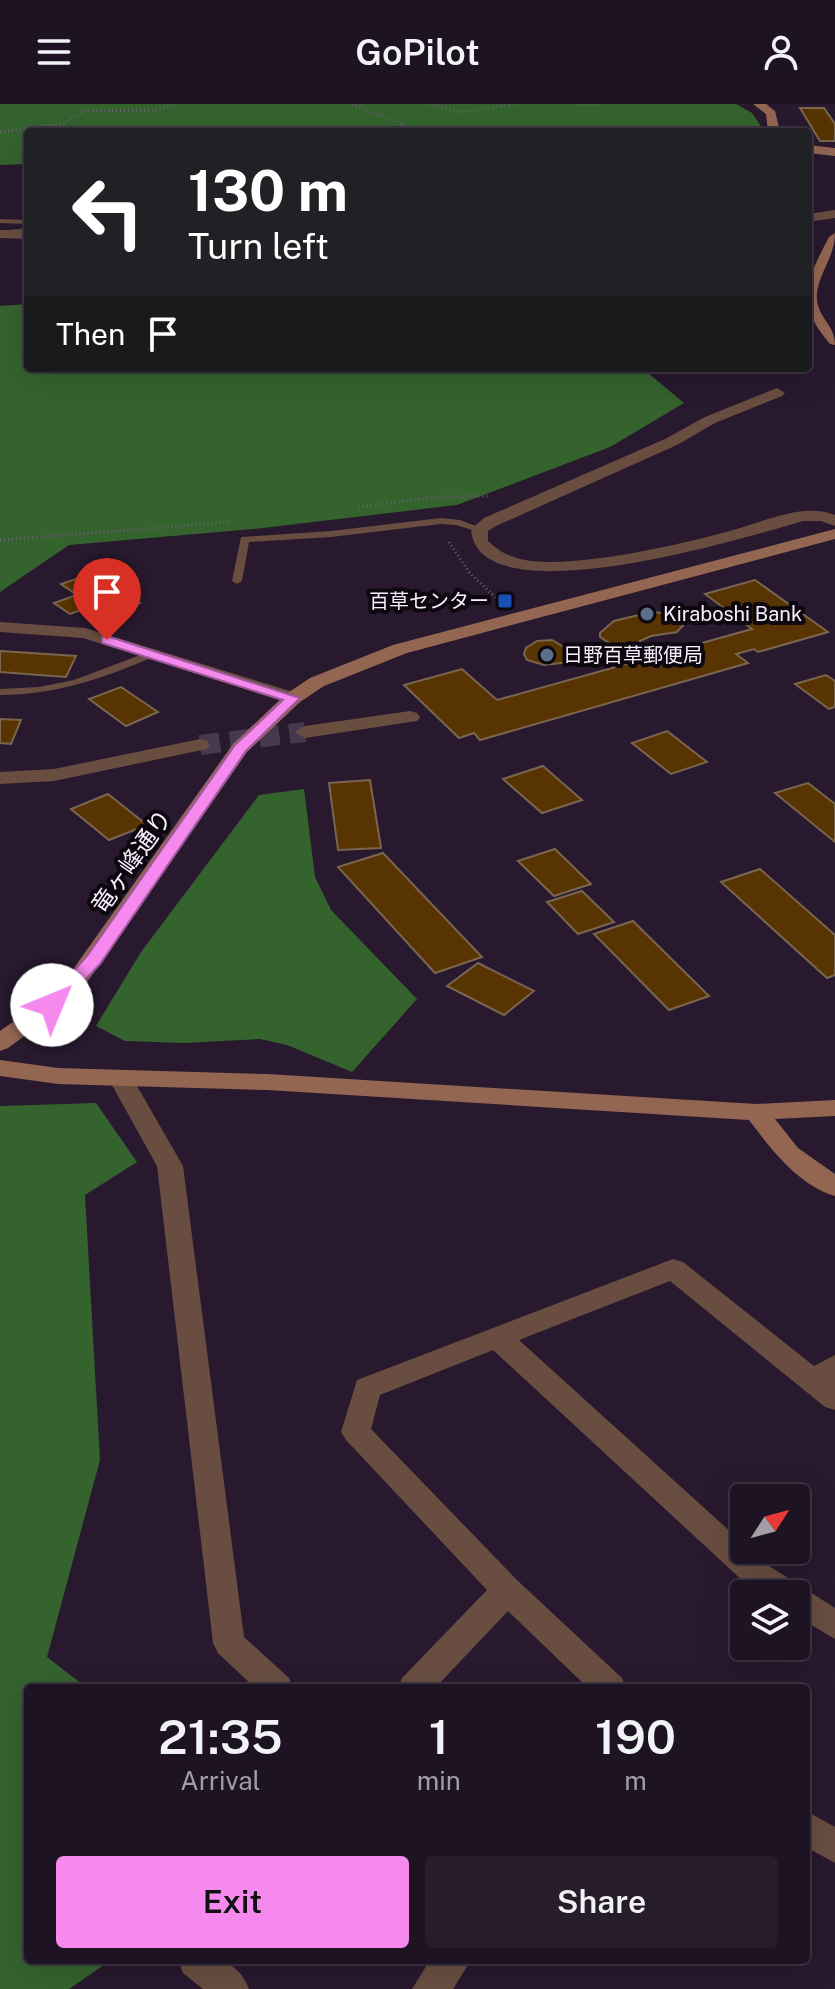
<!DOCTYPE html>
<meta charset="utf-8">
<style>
body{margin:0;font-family:"Public Sans","Noto Sans JP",sans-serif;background:#261c2a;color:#f1f3f6;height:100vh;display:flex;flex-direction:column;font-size:30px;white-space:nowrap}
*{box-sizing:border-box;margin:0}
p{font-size:26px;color:#a19ea5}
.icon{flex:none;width:44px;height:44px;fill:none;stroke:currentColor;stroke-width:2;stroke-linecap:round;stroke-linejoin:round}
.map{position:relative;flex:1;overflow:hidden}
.drawer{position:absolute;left:24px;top:1580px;width:786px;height:280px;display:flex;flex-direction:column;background:#1e1322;border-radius:8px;box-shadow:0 8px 32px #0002,0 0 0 2px #3c3240}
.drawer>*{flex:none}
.hud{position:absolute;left:24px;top:24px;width:788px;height:244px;border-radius:8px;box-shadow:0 8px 32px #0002,0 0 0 2px #3c3240;background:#202124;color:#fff;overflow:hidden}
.needle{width:52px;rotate:54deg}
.controls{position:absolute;left:730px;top:1380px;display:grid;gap:16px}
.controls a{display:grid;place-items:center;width:80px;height:80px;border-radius:8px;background:#1e1322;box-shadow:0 8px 32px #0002,0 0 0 2px #3c3240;font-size:40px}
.pin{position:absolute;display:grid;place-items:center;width:68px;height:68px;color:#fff;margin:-82px -34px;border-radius:50% 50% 50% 0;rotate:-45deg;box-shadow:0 0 8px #0007}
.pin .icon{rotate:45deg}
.me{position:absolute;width:88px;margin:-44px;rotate:45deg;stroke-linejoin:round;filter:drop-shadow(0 0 6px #0008)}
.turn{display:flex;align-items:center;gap:28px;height:168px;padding:0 32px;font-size:36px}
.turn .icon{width:104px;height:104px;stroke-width:2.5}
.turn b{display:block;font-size:56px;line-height:68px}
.then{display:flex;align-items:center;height:76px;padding:0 32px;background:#0003;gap:16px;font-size:30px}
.eta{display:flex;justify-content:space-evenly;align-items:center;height:136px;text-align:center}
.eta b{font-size:48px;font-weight:600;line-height:56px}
.primary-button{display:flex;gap:16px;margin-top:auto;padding:16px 32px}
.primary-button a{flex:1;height:92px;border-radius:8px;background:#f589ee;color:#111;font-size:32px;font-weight:600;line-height:92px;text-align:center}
.primary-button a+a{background:#261c2a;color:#f1f3f6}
header{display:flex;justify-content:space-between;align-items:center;height:104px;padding:0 32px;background:#1e1322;font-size:36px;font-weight:600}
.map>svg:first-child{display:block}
.forest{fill:#34632e}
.building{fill:#573402;stroke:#7a654f;stroke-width:2}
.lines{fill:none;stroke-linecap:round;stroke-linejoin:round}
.street-tunnel{stroke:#47394d;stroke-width:20;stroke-dasharray:20 10;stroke-linecap:butt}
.path{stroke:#6c5f72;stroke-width:3;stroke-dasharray:1 3;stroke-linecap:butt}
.lane{fill:#694d41;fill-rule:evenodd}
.street{fill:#694d41;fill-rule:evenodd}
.secondary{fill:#936652;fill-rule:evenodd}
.route{fill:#f589ee;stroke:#9f599b;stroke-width:2}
.transit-dot{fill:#1a4fb4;stroke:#0d0710;stroke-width:3}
.service-dot{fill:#5c6f8a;stroke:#0d0710;stroke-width:3}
.labels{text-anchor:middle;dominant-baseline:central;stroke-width:8;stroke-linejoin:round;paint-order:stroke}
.far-poi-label{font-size:20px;fill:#f9effd;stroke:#0d0710;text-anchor:start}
.street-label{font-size:24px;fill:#f9effd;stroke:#0d0710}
</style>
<header><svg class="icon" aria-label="menu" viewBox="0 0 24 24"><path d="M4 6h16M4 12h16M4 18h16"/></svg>GoPilot<svg class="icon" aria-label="person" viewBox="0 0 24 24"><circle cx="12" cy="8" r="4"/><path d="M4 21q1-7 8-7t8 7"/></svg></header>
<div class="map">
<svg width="835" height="1885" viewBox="0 0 835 1885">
<rect width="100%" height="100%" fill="#28192e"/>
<g class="forest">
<path d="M0,0H736L752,9L765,28H28V60L0,61Z"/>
<path d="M28,200V264H642L684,299L610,343L457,401L253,425L69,441L0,488V202Z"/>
<path d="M304,685L315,773L331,806L417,895L352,968L287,941L260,935L185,939L125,937L96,922L141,848L259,691Z"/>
<path d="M96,999L137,1058L85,1091L100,1356L47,1553L87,1584H28V1856H111L69,1885H0V1002Z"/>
</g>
<g class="building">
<path d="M800,4H824L835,20V37H820Z"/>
<path d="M96,468L140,499L105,511L92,502L70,510L54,499L77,491L61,480Z"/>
<path d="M755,476L828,528L758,548L754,545L736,550L748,559L480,636L474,629L459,634L404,581L462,565L497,596L752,525L705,490Z"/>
<path d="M651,508L677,510L687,517L677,528L651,532L627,543L614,542L600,533V529L614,517Z"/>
<path d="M552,536L564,543L578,544L569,558L544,561L527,556L524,550L526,544L537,537Z"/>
<path d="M0,547L76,552L66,573L0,568Z"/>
<path d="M826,571L835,577V603L829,605L795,580Z"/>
<path d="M121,583L158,608L126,622L89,595Z"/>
<path d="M0,615L21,616L11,640L0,639Z"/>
<path d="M667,627L707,658L671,670L632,639Z"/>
<path d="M543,662L582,696L542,709L503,675Z"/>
<path d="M370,676L381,744L338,746L329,679Z"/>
<path d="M808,679L835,700V738L775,689Z"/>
<path d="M108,690L147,721L109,736L71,705Z"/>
<path d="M555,745L591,780L554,792L518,757Z"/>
<path d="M383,749L482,853L435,869L338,763Z"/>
<path d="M760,765L835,831V871L827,874L721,778Z"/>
<path d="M582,787L614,818L578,830L547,798Z"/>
<path d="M633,817L709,892L669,906L594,830Z"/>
<path d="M478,859L534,887L504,911L447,882Z"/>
</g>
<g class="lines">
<path class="street-tunnel" d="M200,641L305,628"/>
<g class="path">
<path d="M352,0L403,20L404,25L363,24L370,28"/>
<path d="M430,0L461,8L515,0"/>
<path d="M579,0H603"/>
<path d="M0,28L64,19L83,7L154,6L175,0"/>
<path d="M359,403L437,393L489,392"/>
<path d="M0,436L230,418"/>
<path d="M449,438L469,468L499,497"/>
</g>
<g class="lane">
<path d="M0,115L28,116V120L0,119Z"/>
<path d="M28,124V128L0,131V127Z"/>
<path d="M441,414L460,416L484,425L479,428L456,421L441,420L331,433L249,438L242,477L237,480L232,477L241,433L331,427Z"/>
<path d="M151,547L156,550L155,552C105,574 55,591 0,591V585L39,583L74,576Z"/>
</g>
<g class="street">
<path d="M835,106V114L808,118V110Z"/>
<path d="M0,126L28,127V135L0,134Z"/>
<path d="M777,284L785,289L782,292L715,319L677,341L496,422L488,427V437C497,446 508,452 520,455C567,467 684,440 733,426C763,418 804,398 835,411V422L821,417H803C751,432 477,517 471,425L484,414L665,335L705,313Z"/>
<path d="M0,518L85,524L300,590L303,594L300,598H286L83,534L0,528Z"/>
<path d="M410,607L417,609L420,613L417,617L305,634L295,628L305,622Z"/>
<path d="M200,635L207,637L210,641L207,645L54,677L0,680V668L54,665Z"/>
<path d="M120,966L129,968L183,1062L244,1533L289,1574L293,1584H255L218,1549L213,1539L157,1062L108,974L111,968Z"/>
<path d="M673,1155L683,1158L814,1262L835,1251V1306L825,1303L670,1177L519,1236L744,1440V1446H751L766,1460L835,1504V1535L796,1512V1490H762L744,1478L493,1246L380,1291L371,1325L518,1477L622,1574L626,1584H588L508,1507L435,1584H398L402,1574L487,1486L346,1336L341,1328L357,1276Z"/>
<path d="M806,1707L835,1723V1759L806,1743Z"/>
<path d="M178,1856C210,1856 235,1850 249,1885H203L183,1869Z"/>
<path d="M430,1856H471L453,1885H412Z"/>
</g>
<g class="secondary">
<path d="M753,0H766L775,7L780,28H768L766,10Z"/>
<path d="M808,41L835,44V52L808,49Z"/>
<path d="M835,129C835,155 815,173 817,196C819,215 835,221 835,241L830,240C794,198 806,178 829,133Z"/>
<path d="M835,425V435L407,549L324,582L300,598L247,648L85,881L60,906L8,944L0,947V927L44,896L69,871L233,640L286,590L310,574L393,541Z"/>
<path d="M0,956L58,964L267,970L756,1000L835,996V1012L775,1015L798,1044L835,1070V1092C798,1081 771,1045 749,1016L267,986L58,980L0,972Z"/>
</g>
</g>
<path class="route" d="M107,532L300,594L246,647L100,860L58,905H46L43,901L46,897L87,852L235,641L283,596L102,539V533Z"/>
<rect class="transit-dot" x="497" y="489" width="16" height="16" rx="4"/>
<g class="service-dot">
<circle cx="647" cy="510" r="8"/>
<circle cx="547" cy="551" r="8"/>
</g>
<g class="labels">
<g class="far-poi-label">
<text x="489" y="497" text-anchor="end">百草センター</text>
<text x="663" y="510">Kiraboshi Bank</text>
<text x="563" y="551">日野百草郵便局</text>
</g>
<g class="street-label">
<text transform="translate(131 757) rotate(-55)">竜ヶ峰通り</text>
</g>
</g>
</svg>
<div class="controls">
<a><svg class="needle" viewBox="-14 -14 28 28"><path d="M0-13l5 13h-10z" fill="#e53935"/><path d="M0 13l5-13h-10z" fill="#a19ea5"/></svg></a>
<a><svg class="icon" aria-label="layers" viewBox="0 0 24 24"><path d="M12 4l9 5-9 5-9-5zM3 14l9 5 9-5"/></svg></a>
</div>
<div class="pin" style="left:107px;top:536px;background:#d93025"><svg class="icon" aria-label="arrive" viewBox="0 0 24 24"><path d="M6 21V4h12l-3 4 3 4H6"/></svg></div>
<svg class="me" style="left:52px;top:901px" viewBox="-20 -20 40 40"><circle r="19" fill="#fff"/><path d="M0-13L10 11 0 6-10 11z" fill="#f589ee"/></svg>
<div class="hud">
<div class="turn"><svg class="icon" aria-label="left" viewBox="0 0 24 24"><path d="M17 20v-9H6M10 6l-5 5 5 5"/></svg><div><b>130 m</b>Turn left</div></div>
<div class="then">Then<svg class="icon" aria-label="arrive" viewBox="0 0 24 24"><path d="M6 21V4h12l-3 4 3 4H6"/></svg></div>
</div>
<section class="drawer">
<div class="eta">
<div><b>21:35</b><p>Arrival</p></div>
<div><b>1</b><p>min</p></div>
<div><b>190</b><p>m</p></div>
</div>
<div class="primary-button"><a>Exit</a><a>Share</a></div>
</section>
</div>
